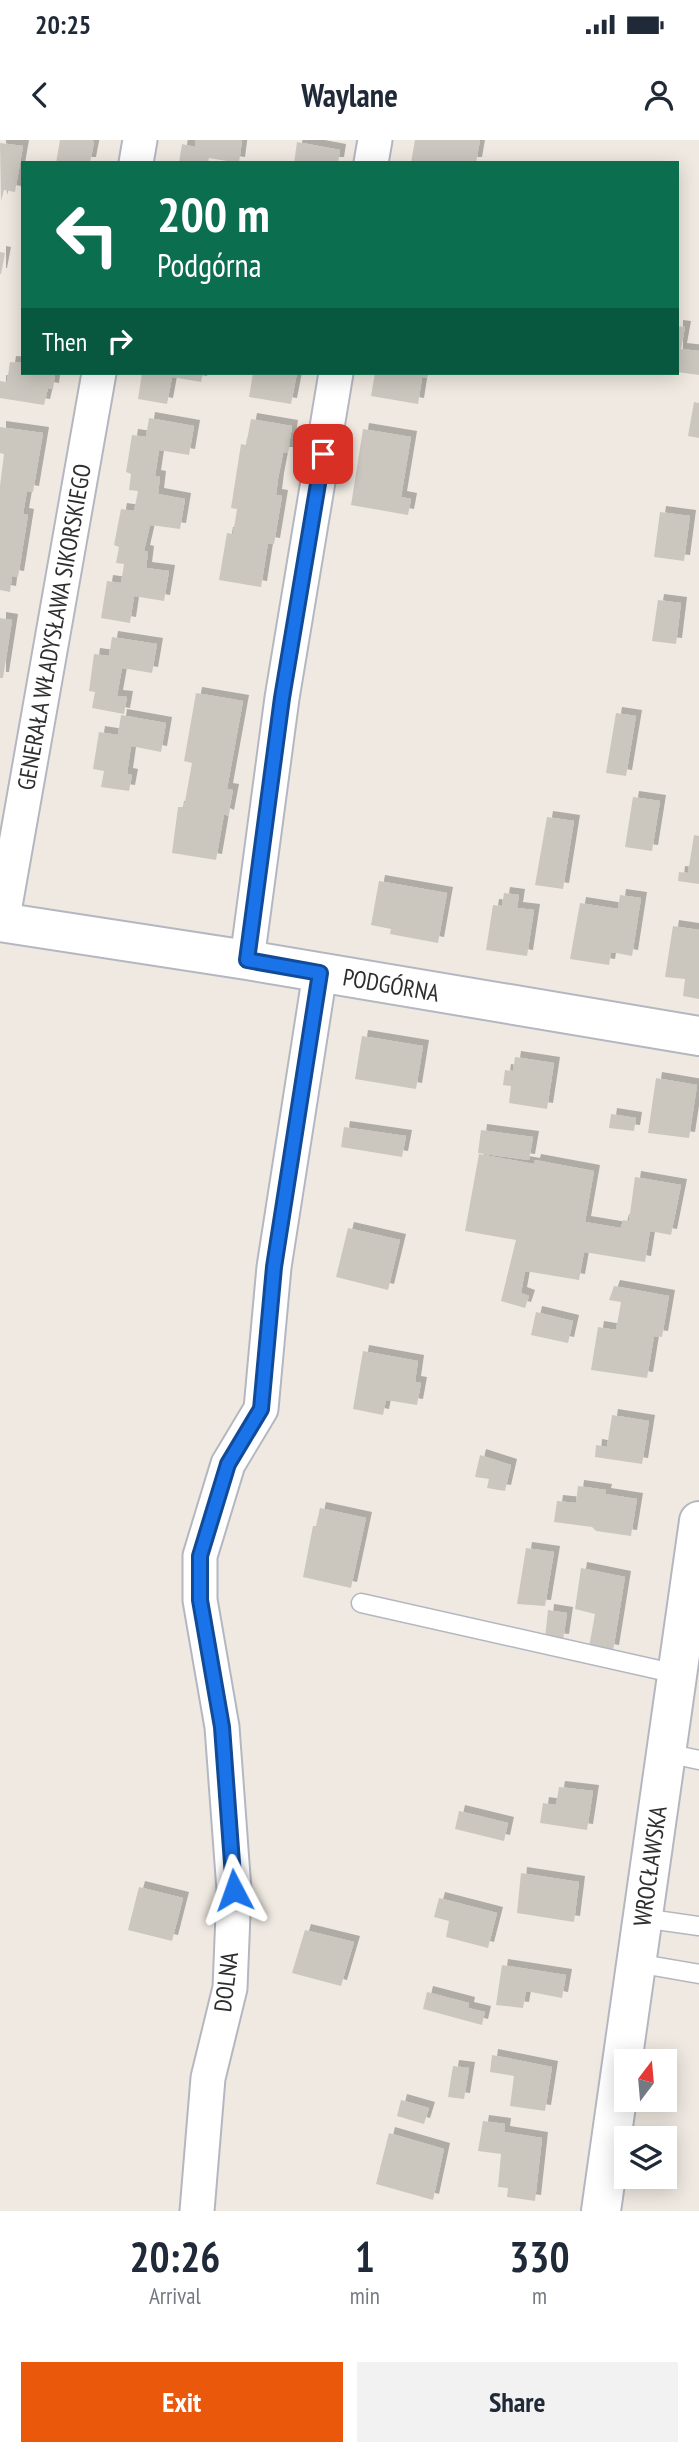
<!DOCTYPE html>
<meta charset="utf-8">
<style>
body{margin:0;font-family:"PT Sans Narrow",sans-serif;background:#f2f2f3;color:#1f2937;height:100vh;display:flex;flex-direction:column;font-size:26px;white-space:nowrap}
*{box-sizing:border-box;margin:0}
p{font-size:23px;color:#747a83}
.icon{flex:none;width:38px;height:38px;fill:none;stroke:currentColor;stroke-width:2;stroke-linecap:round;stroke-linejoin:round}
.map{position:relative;height:2071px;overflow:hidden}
.sheet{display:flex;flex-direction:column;background:#fff;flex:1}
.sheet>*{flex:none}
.top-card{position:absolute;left:21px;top:21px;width:658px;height:214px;border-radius:0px;box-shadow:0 4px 18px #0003;background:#0b6e4f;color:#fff;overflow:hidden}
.needle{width:46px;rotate:16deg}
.tools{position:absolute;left:614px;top:1909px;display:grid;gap:14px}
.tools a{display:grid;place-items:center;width:63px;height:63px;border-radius:0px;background:#fff;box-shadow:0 4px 18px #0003;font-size:35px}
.pin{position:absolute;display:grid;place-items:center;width:60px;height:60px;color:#fff;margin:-30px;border-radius:14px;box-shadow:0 4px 10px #0006}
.me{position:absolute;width:77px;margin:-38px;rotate:356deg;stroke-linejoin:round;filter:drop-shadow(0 0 5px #0008)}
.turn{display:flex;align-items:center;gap:24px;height:147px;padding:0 21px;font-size:32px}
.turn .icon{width:91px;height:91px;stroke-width:2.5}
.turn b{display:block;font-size:49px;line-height:60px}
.then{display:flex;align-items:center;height:66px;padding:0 21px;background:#0003;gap:14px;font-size:26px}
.eta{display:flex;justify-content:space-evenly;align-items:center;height:119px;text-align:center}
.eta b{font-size:42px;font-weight:800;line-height:49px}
.button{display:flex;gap:14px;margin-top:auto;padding:14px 21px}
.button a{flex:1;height:80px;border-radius:0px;background:#ea580c;color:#fff;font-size:28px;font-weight:800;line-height:80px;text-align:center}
.button a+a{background:#f2f2f3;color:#1f2937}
.status{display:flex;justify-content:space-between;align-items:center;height:49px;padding:0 35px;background:#fff;direction:ltr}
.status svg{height:19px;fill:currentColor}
header{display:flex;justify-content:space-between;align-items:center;height:91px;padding:0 21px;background:#fff;font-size:32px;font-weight:800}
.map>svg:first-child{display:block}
.building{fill:#cbc7bf;filter:url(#shadow)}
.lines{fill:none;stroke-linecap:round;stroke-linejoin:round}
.lane-casing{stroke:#b4b7c1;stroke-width:21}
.street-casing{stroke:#b4b7c1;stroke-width:37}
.secondary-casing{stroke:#b4b7c1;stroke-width:42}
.lane{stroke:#fff;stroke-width:18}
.street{stroke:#fff;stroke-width:33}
.secondary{stroke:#fff;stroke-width:38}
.route-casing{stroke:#114b97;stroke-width:18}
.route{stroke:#1a73e8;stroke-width:12}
.labels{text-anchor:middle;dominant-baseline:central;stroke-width:6;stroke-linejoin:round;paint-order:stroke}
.street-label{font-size:24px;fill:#2e2e2e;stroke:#fff}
</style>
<div class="status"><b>20:25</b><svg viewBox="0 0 49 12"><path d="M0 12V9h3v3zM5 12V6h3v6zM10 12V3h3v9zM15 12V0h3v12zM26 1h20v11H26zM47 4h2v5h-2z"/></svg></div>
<header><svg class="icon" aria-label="back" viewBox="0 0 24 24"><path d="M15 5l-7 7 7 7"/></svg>Waylane<svg class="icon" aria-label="person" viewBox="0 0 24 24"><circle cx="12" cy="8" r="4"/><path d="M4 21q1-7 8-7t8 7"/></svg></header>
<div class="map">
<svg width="699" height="2071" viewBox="0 0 699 2071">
<defs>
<filter id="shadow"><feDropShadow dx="6" dy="-6" stdDeviation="0" flood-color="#0004"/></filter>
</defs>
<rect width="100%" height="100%" fill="#efe9e1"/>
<g class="building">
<path d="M60,0H92L94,2L90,23H56Z"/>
<path d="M196,0H242L239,23L209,18L208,23H179L182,4L195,7Z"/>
<path d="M415,0H480L476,23H411Z"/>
<path d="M297,2L340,10L338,23H294Z"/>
<path d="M0,3L23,6L15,52L4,50L1,61Z"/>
<path d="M0,112L5,113L1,134H0Z"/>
<path d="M677,186L685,187L681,209L699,211V235L677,232Z"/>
<path d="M10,222L23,223V233H55L53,249L48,248L44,265L0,258V241L7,242Z"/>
<path d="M142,233H203L201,242L172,237L167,264L138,259Z"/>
<path d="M253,233H297L291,264L249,257Z"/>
<path d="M375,233H428L427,238H422L418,264L371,256Z"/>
<path d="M694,262L699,263V298L688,296Z"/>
<path d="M149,278L194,286L189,315L159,310L155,336L160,337L158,354L185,359L180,389L150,385L144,411L148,412L146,428L169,431L164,461L134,456L130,483L101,478L107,441L121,443L124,424L116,423L119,407L114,405L121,369L134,371L138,351L129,350L131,334L126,332L132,295L146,297Z"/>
<path d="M251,279L292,286L288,313H283L278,339L276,355L282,356L274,404L268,403L261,447L219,440L227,393L233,394L237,369L231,368L241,304L246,305Z"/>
<path d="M0,287L43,293L33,352L27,351L23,374L28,375L18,437L12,436L10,452L0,450V346L4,314L0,313Z"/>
<path d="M363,289L411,297L401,357L411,359L408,375L351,365Z"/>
<path d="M660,372L690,376L684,421L654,417Z"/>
<path d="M658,460L681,463L676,504L652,501Z"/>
<path d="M0,478L12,480L3,538H0Z"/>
<path d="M112,497L157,504L152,533L122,528L117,556L127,557L124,574L92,568L95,552L89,551L94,514L109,516Z"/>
<path d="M196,553L243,561L227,649L233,650L228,676L224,674L216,720L172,713L178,667H184L192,623L184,621Z"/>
<path d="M616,573L636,576L626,636L606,633Z"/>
<path d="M121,575L166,583L161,612L131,606L127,634L132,635L129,651L101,647L104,631L93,629L99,592L118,595Z"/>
<path d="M633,657L660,661L652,711L625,707Z"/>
<path d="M547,677L574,681L563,749L535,745Z"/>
<path d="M694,695L699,696V744L678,741L679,732L688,733Z"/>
<path d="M379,741L447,753L438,803L390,794L391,789L371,785Z"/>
<path d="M504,753L519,755L517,768L534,770L527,816L486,810L493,765L502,766Z"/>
<path d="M620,755L641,758L632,816L611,812L609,825L570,819L580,763L618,769Z"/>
<path d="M673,786L699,790V859L683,856L685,839L665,837Z"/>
<path d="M362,896L423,906L416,949L355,939Z"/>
<path d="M515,917L554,923L547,969L509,963L511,946L503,945L505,930L513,931Z"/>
<path d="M656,938L697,945L689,998L648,993Z"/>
<path d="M611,974L636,978L634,991L609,988Z"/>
<path d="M344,987L406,996L402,1017L341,1007Z"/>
<path d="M481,990L533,997L529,1020L478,1013Z"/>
<path d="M479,1014L534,1024L535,1020L594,1031L585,1082L621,1088L623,1080L629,1081L635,1037L681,1045L671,1095L650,1091L645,1122L584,1112L579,1140L525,1131L521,1153L529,1156L525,1168L501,1161L516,1100L465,1091Z"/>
<path d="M348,1088L400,1100L388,1150L336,1137Z"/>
<path d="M614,1146L669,1156L662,1197L654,1196L647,1238L591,1230L598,1187L616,1190L621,1162L609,1160Z"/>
<path d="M536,1172L573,1181L568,1203L531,1195Z"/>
<path d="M363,1211L418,1221L415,1242L421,1243L417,1265L386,1260L383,1275L353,1269Z"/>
<path d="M612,1275L649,1281L642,1324L595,1317L596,1305L607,1307Z"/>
<path d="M480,1315L511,1325L505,1351L487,1348L489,1339L475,1337Z"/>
<path d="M578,1346L606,1350L605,1354L637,1359L631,1396L596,1391L592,1387L554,1382L557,1361L576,1363Z"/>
<path d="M320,1368L366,1378L351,1448L303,1437L313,1386H316Z"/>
<path d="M526,1408L554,1412L545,1466L517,1464Z"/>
<path d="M581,1428L625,1437L613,1511L589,1507L595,1474L575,1469Z"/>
<path d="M548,1470L567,1473L563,1500L545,1498Z"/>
<path d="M559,1647L593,1651L587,1690L540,1683L543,1663L556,1665Z"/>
<path d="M459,1671L508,1683L504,1701L455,1689Z"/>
<path d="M521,1733L579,1742L574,1782L517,1773Z"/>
<path d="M139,1747L183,1758L172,1801L128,1790Z"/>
<path d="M439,1758L497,1773L488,1808L446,1797L449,1781L434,1777Z"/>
<path d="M305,1790L354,1802L341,1846L292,1833Z"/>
<path d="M502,1825L566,1835L562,1858L526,1851L523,1868L496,1865Z"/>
<path d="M427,1852L469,1863L468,1868L485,1872L482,1885L423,1869Z"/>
<path d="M492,1915L552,1927L545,1971L510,1966L514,1936L490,1932Z"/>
<path d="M453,1926L469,1928L464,1959L448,1957Z"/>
<path d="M401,1960L429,1968L424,1984L397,1976Z"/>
<path d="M483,1981L505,1984L504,1992L542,1998L535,2061L507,2057L508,2048L498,2047L501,2014L478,2011Z"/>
<path d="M389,1993L444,2009L433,2060L376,2044Z"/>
</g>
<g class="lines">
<defs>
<g id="lane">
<path d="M361,1463L677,1534"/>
<path d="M666,1613L699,1620"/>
<path d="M642,1778L699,1786"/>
<path d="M636,1823L699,1834"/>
</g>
<g id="street">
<path d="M136,23L140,0"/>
<path d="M371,23L375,0"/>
<path d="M2,783L99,233"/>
<path d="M247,820L282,558L336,233"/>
<path d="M197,2071L208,1938L230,1848L234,1750L222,1587L200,1460V1416L228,1324L261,1269L274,1127L320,833"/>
</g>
<g id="secondary">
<path d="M0,782L247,820L699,896"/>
<path d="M601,2071L699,1381"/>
</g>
</defs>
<use href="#lane" class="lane-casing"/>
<use href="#street" class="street-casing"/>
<use href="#secondary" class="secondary-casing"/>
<use href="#lane" class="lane"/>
<use href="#street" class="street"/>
<use href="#secondary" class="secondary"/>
</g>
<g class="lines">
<defs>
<path id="route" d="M234,1750L222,1587L200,1460V1416L228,1324L261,1269L274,1127L320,833L247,820L282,558L323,314"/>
</defs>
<use href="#route" class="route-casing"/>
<use href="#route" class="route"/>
</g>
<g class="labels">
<g class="street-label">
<text transform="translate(54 487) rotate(-80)">GENERAŁA WŁADYSŁAWA SIKORSKIEGO</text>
<text transform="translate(391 845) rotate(10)">PODGÓRNA</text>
<text transform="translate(650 1726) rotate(-82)">WROCŁAWSKA</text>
<text transform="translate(226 1842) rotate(-83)">DOLNA</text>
</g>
</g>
</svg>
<div class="tools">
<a><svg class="needle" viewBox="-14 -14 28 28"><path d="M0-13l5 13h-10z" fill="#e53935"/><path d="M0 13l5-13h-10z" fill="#747a83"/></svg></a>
<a><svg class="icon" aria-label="layers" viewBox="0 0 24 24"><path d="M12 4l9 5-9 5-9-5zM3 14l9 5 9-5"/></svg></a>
</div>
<div class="pin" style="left:323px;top:314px;background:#d93025"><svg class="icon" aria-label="arrive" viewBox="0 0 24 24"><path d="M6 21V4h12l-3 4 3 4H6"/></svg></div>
<svg class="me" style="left:234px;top:1750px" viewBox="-20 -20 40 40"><path d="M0-17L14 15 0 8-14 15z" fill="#1a73e8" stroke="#fff" stroke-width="4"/></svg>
<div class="top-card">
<div class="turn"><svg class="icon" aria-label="left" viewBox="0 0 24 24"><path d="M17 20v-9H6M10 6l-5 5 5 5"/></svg><div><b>200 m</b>Podgórna</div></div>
<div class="then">Then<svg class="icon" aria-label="right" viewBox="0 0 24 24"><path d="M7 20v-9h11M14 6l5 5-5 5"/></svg></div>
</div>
</div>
<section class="sheet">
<div class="eta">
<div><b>20:26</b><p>Arrival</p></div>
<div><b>1</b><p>min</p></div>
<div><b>330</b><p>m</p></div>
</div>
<div class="button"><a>Exit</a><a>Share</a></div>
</section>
